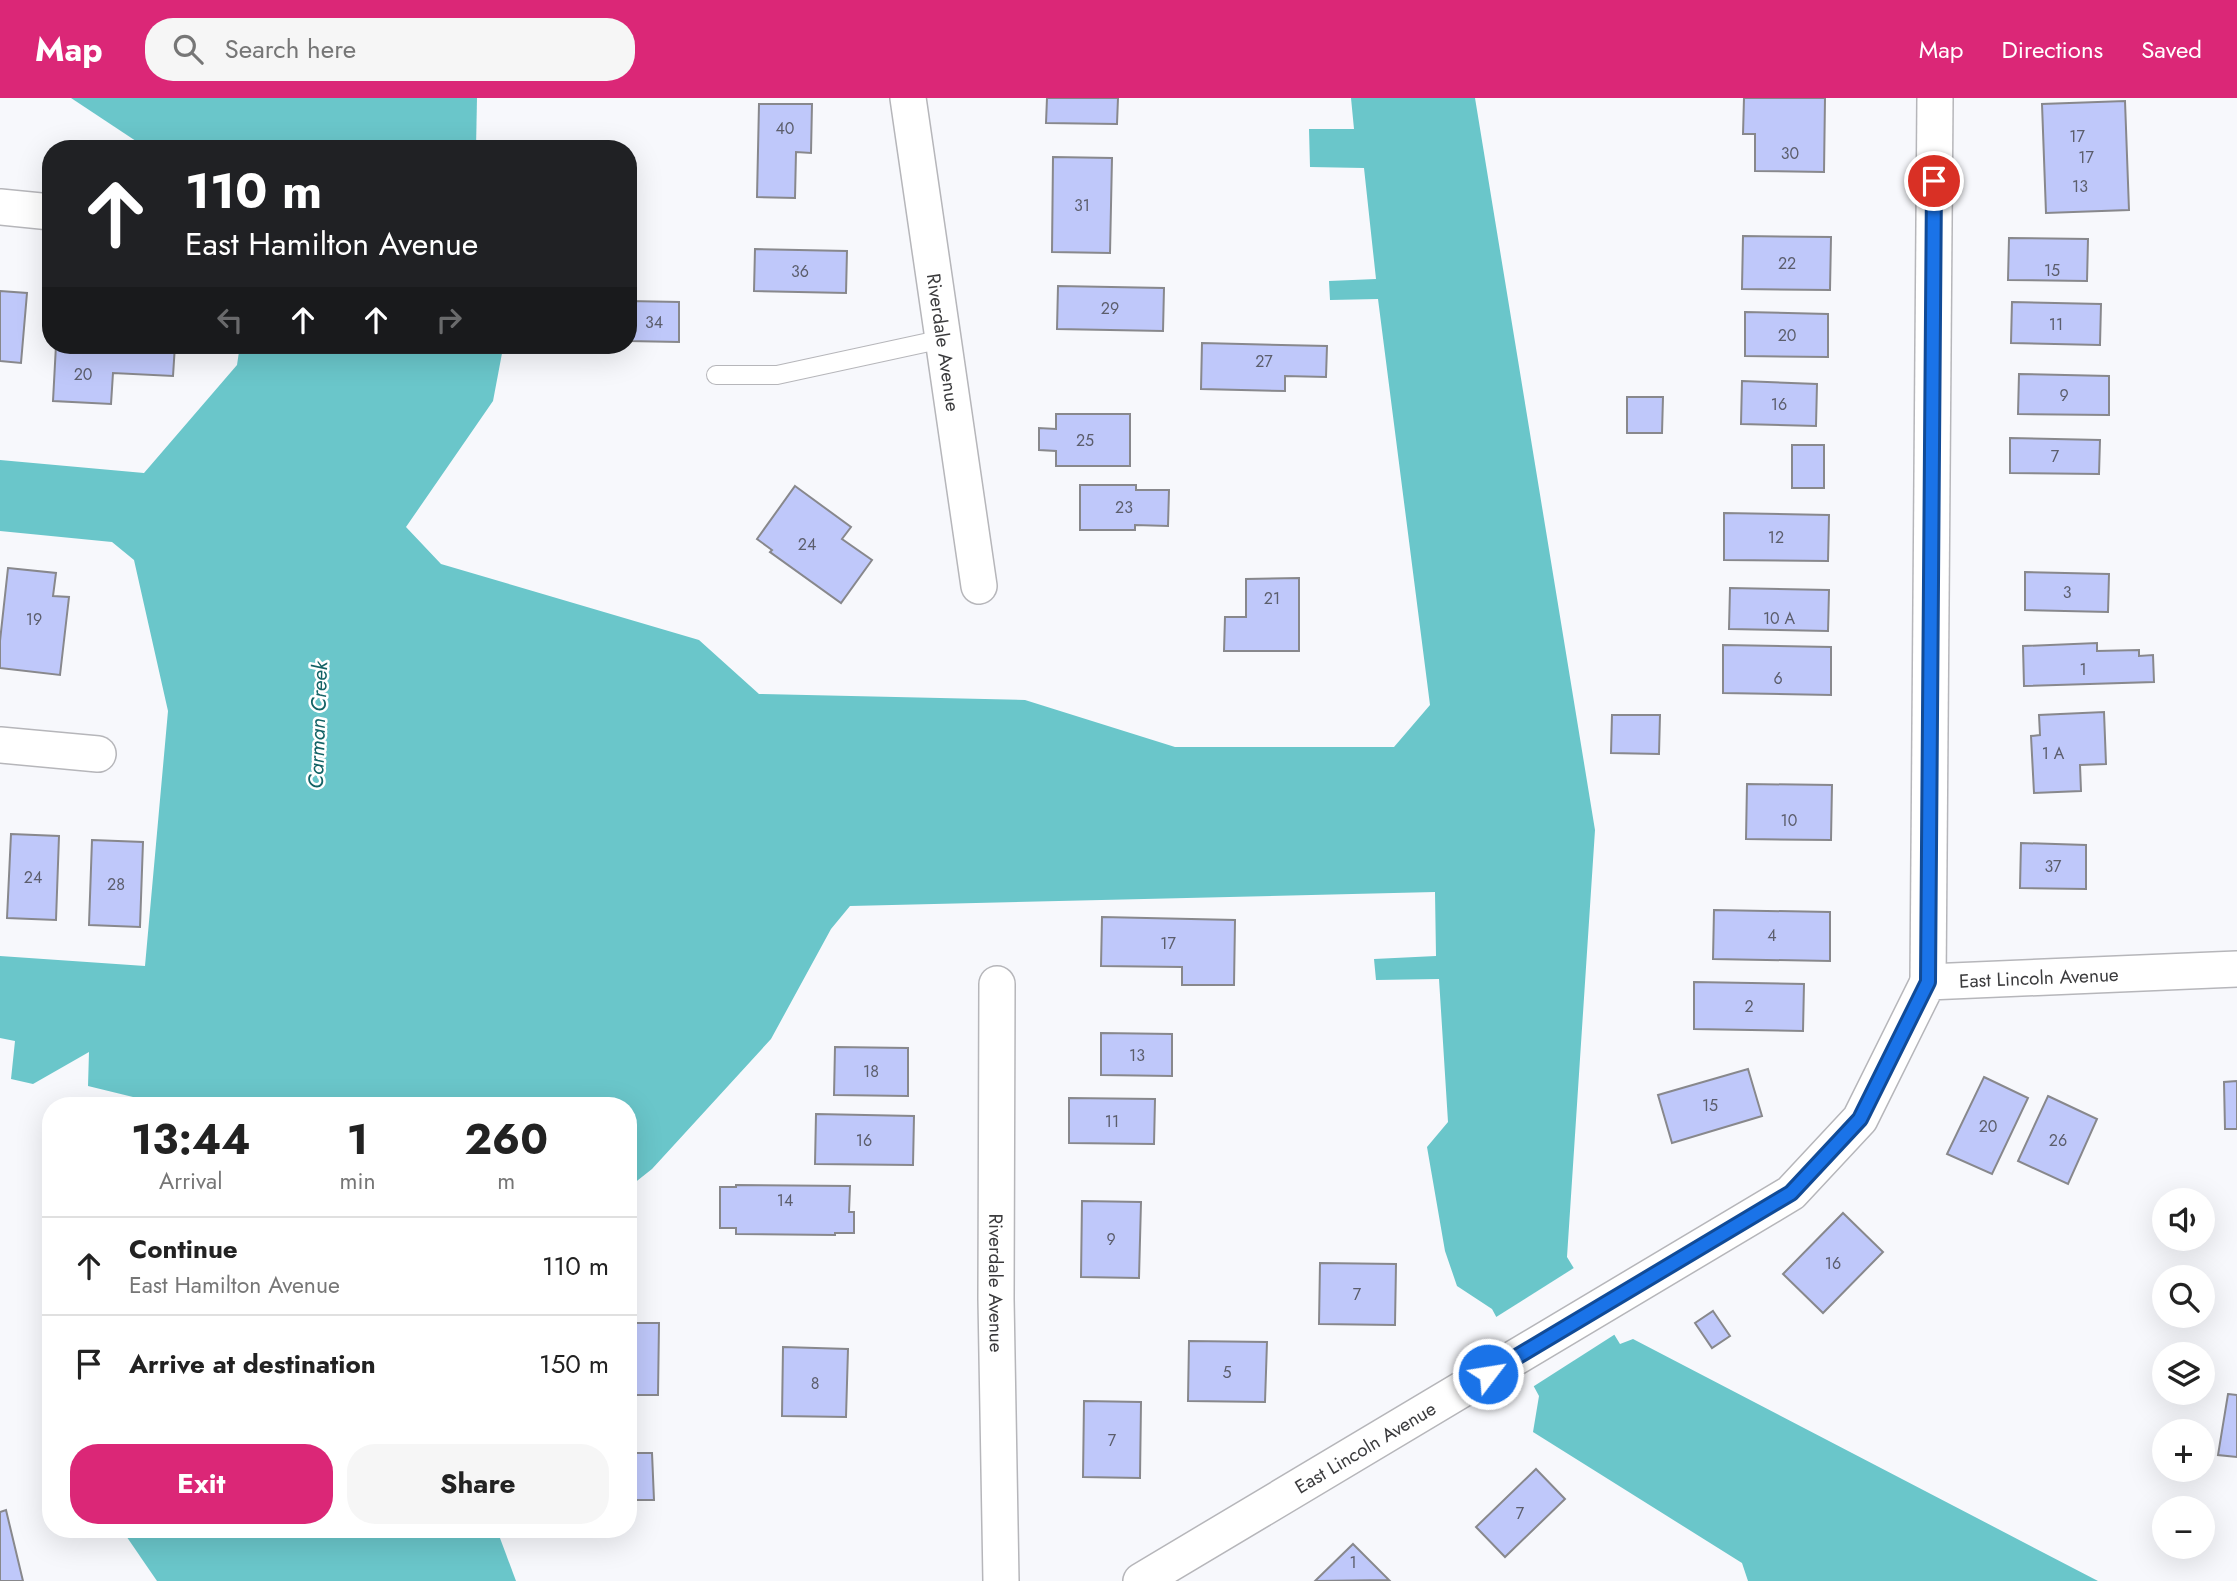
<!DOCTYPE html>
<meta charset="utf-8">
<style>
body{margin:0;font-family:Jost,sans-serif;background:#f6f6f6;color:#222;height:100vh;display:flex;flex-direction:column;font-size:26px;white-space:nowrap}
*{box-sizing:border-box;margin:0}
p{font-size:23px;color:#767676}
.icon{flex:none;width:38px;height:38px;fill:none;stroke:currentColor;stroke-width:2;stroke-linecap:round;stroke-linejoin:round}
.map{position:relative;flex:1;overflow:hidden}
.drawer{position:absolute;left:42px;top:999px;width:595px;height:441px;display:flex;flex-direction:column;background:#fff;border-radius:28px;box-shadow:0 7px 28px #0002}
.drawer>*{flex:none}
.top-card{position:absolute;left:42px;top:42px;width:595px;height:214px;border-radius:28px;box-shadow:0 7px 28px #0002;background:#202124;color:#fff;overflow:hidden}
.tools{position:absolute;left:2152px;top:1090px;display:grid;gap:14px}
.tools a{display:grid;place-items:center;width:63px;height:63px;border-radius:50%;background:#fff;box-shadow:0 7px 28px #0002;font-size:35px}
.pin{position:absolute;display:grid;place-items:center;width:60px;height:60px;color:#fff;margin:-30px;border:4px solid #fff;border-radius:50%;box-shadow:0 2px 7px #0007}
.me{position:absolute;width:77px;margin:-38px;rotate:59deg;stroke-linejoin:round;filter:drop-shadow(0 0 5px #0008)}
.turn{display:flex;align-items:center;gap:24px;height:147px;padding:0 28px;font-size:32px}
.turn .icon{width:91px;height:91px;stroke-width:2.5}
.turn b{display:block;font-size:49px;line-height:60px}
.lanes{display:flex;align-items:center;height:66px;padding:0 28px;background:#0003;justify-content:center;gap:35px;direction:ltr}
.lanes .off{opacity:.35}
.eta{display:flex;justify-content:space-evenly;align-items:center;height:119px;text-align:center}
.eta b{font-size:42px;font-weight:700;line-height:49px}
.button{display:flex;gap:14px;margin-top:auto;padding:14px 28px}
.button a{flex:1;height:80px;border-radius:28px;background:#db2777;color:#fff;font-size:28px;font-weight:700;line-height:80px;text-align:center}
.button a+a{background:#f6f6f6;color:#222}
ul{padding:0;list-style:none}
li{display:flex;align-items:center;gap:21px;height:98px;padding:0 28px;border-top:2px solid #e0e0e0}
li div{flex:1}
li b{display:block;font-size:26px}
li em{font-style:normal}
header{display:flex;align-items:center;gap:42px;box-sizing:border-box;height:98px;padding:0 35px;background:#db2777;color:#fff}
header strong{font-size:33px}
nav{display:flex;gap:38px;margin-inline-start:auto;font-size:24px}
.search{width:490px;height:63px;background:#f6f6f6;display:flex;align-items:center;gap:18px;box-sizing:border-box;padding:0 24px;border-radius:28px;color:#767676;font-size:26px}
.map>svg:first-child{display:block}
.water{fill:#6ac6ca}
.pier{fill:#f7f8fc}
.building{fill:#bfc8fa;stroke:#88888c;stroke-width:2}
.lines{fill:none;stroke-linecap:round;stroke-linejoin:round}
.lane-casing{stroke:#b6b6ba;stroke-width:20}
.street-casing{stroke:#b6b6ba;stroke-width:38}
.lane{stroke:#fff;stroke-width:18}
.street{stroke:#fff;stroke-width:35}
.route-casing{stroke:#114b97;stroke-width:18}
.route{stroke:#1a73e8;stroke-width:12}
.labels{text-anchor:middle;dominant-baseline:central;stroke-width:5;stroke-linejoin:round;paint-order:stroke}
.number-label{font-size:16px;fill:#5c5e6c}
.street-label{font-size:19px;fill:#3b3b3d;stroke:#fff}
.water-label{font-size:21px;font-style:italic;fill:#136265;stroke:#fff}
</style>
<header>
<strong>Map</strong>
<div class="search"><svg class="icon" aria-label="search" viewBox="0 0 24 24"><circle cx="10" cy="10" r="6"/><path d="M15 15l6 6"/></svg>Search here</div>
<nav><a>Map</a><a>Directions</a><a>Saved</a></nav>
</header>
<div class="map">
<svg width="2237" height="1483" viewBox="0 0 2237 1483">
<rect width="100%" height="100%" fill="#f7f8fc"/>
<g class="water">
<path d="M71,0H477L476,51H148Z"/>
<path d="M1351,0H1475L1595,732L1567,1159L1620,1246L1633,1241L2098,1483H1748L1742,1465L1533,1334L1539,1298L1492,1211L1457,1188L1445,1153L1427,1049L1448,1024L1439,881L1376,882L1374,861L1436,858L1435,794L850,808L831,831L771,941L652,1071L628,1090V1008H132L133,999L88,988L89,954L33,986L11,981L15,943L0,940V858L145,868L168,613L134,462L112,444L0,433V362L144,375L237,267L240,247H501L503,250L493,303L406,429L441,466L699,542L759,596L1025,602L1175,649H1394L1430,607L1378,201L1330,202L1329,183L1376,181L1364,70L1310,69L1309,31H1354Z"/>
<path d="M122,1432H497L516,1483H157Z"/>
</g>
<path class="pier" d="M1577,1168L1617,1235L1531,1290L1493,1221Z"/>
<g class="building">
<path d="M1047,0H1118L1117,26L1046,25Z"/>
<path d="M1744,0H1825L1824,74L1755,73V36H1743Z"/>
<path d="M2125,3L2129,112L2046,115L2042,6Z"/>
<path d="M759,6H812L811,55L796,54L795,100L757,99Z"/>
<path d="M1053,59L1112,60L1110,155L1052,154Z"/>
<path d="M1743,138L1831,139L1830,192L1742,191Z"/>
<path d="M2009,140L2088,141L2087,183L2008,182Z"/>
<path d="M755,151L847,153L846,195L754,193Z"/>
<path d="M1058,188L1164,190L1163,233L1057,231Z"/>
<path d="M0,193L27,195L21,265L0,263Z"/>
<path d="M628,203L679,204V244L628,243Z"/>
<path d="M2012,204L2101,206L2100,247L2011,245Z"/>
<path d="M1745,214L1828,216V259L1745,258Z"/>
<path d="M1202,245L1327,248L1326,279L1285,278V293L1201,291Z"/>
<path d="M56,247H175L173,278L113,275L111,306L53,303Z"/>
<path d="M2019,276L2109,278V317L2018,316Z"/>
<path d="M1742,283L1817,286L1816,328L1741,326Z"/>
<path d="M1627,299H1663L1662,335H1627Z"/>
<path d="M1056,316H1130V368H1056V353L1039,352V330L1056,331Z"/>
<path d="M2010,340L2100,342L2099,376L2010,375Z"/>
<rect x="1792" y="347" width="32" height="43"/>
<path d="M1080,387H1136V392H1169L1168,428L1135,427V432H1080Z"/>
<path d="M795,388L851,429L842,441L872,462L841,505L770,454L772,452L757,441Z"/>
<path d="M1724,415L1829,417L1828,463L1724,462Z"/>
<path d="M8,470L56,475L53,498L69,499L60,577L0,570V543Z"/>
<path d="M2025,474L2109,476L2108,514L2025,512Z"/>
<path d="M1299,480V553H1224L1225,519H1246V481Z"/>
<path d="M1730,490L1829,492L1828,533L1729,531Z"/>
<path d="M2097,545V553L2139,552V558L2153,557L2154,584L2024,588L2023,548Z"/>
<path d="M1723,547L1831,549V597L1723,595Z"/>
<path d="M2104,614L2106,666L2080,667L2081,693L2034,695L2031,638L2040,637L2039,617Z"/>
<path d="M1612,617H1660L1659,656L1611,655Z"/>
<path d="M1747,686L1832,687L1831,742L1746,741Z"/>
<path d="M11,736L59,738L56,822L7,820Z"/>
<path d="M92,742L143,744L140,829L89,827Z"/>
<path d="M2021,745L2086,747V791L2020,790Z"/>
<path d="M1714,812L1830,814V863L1713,861Z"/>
<path d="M1102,819L1235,822L1234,887H1182V869L1101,868Z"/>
<path d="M1694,884L1804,886L1803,933L1694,931Z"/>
<path d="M1101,935L1172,936V978L1101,977Z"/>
<path d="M835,949L908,950V998L834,997Z"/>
<path d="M1748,971L1762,1018L1672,1045L1658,997Z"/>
<path d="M1984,979L2028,1000L1992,1076L1947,1056Z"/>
<path d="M2237,983V1031H2225L2224,984Z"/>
<path d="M2048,998L2097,1021L2068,1086L2018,1063Z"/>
<path d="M1069,1000L1155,1001L1154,1046L1069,1045Z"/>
<path d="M816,1016L914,1018L913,1067L815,1066Z"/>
<path d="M736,1087L850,1088L849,1114H854V1135H835V1137L736,1136V1130H720V1089H736Z"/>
<path d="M1082,1103L1141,1104L1139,1180L1081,1179Z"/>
<path d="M1843,1115L1883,1154L1823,1215L1783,1176Z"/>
<path d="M1320,1165L1396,1166L1395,1227L1319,1226Z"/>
<path d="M1713,1213L1730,1238L1712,1250L1695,1225Z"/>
<path d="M628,1225H659L658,1297H628Z"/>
<path d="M1189,1243L1267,1244L1265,1304L1188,1303Z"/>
<path d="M783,1249L848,1251L846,1319L782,1318Z"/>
<path d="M2228,1296L2237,1297V1359L2218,1357Z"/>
<path d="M1084,1303L1141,1304L1140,1380L1083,1379Z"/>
<path d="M628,1355H652L654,1402H628Z"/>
<path d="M1536,1371L1565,1401L1505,1459L1476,1429Z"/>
<path d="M6,1412L23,1483H0V1414Z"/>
<path d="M1353,1446L1389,1482L1315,1483Z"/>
</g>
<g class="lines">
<defs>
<path id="lane" d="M716,277H777L943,241"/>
<g id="street">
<path id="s1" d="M908,0L979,488"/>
<path d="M0,109L51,114"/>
<path d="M0,647L98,656"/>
<path d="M1928,884L1935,0"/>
<path id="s2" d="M997,886L996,1201L1001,1483"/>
<path id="s3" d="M1141,1483L1791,1095L1860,1021L1928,884L2237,871"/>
</g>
</defs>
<use href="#lane" class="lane-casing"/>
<use href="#street" class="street-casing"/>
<use href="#lane" class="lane"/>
<use href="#street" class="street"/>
</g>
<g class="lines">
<defs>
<path id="route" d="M1488,1276L1791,1095L1860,1021L1928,884L1934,83"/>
</defs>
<use href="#route" class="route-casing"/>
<use href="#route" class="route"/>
</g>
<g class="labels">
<g class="number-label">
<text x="785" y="30">40</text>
<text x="2077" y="38">17</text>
<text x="1790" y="55">30</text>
<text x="2086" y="59">17</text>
<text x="2080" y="88">13</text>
<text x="1082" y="107">31</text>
<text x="1787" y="165">22</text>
<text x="2052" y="172">15</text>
<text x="800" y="173">36</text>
<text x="1110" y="210">29</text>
<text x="654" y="224">34</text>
<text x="2056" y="226">11</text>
<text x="1787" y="237">20</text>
<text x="1264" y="263">27</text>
<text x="83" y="276">20</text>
<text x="2064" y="297">9</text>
<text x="1779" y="306">16</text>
<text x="1085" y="342">25</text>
<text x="2055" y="358">7</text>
<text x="1124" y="409">23</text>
<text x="1776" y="439">12</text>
<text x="807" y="446">24</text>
<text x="2067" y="494">3</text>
<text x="1272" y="500">21</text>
<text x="1779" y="520">10 A</text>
<text x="34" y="521">19</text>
<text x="2083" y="571">1</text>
<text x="1778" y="580">6</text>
<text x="2053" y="655">1 A</text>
<text x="1789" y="722">10</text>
<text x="2053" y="768">37</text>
<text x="33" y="779">24</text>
<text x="116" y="786">28</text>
<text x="1772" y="837">4</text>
<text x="1168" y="845">17</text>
<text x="1749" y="908">2</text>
<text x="1137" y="957">13</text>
<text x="871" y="973">18</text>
<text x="1710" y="1007">15</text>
<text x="1112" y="1023">11</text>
<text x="1988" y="1028">20</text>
<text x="864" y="1042">16</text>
<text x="2058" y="1042">26</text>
<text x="785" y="1102">14</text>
<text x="1111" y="1141">9</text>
<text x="1833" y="1165">16</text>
<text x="1357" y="1196">7</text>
<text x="1227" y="1274">5</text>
<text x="815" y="1285">8</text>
<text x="1112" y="1342">7</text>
<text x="1520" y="1415">7</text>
<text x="1353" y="1464">1</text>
</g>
<g class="street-label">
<text stroke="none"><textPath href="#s1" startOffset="247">Riverdale Avenue</textPath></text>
<text stroke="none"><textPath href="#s3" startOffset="1122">East Lincoln Avenue</textPath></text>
<text stroke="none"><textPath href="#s2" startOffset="299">Riverdale Avenue</textPath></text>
<text stroke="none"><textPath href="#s3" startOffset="261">East Lincoln Avenue</textPath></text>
</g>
<g class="water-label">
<text transform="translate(318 627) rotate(-88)">Carman Creek</text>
</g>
</g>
</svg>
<div class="tools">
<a><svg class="icon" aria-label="sound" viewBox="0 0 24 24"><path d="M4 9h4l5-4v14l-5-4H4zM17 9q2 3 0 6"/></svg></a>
<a><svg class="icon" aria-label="search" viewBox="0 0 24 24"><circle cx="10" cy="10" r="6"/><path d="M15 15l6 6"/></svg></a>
<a><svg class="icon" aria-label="layers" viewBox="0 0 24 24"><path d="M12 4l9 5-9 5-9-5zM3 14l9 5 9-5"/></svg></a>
<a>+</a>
<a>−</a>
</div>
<div class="pin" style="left:1934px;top:83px;background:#d93025"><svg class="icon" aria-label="arrive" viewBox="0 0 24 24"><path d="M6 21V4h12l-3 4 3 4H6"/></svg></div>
<svg class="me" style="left:1488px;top:1276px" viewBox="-20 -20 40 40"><circle r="17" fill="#1a73e8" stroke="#fff" stroke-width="3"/><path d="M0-11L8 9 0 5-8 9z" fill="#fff"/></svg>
<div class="top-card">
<div class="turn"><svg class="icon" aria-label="ahead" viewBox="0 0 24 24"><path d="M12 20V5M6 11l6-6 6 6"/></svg><div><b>110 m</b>East Hamilton Avenue</div></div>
<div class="lanes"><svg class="icon off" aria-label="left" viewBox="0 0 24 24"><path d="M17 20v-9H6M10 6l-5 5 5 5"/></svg><svg class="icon" aria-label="ahead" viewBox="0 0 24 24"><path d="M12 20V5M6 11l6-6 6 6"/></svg><svg class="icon" aria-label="ahead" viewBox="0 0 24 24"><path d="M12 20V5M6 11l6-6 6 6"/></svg><svg class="icon off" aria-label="right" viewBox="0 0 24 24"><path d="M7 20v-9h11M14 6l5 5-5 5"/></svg></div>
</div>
<section class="drawer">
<div class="eta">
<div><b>13:44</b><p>Arrival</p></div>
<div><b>1</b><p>min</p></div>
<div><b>260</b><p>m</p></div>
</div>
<ul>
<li><svg class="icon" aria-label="ahead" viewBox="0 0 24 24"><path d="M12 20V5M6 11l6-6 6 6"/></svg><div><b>Continue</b><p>East Hamilton Avenue</p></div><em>110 m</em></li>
<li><svg class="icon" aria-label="arrive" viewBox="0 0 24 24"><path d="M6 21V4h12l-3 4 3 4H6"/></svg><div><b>Arrive at destination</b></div><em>150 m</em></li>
</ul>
<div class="button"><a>Exit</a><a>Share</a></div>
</section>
</div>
